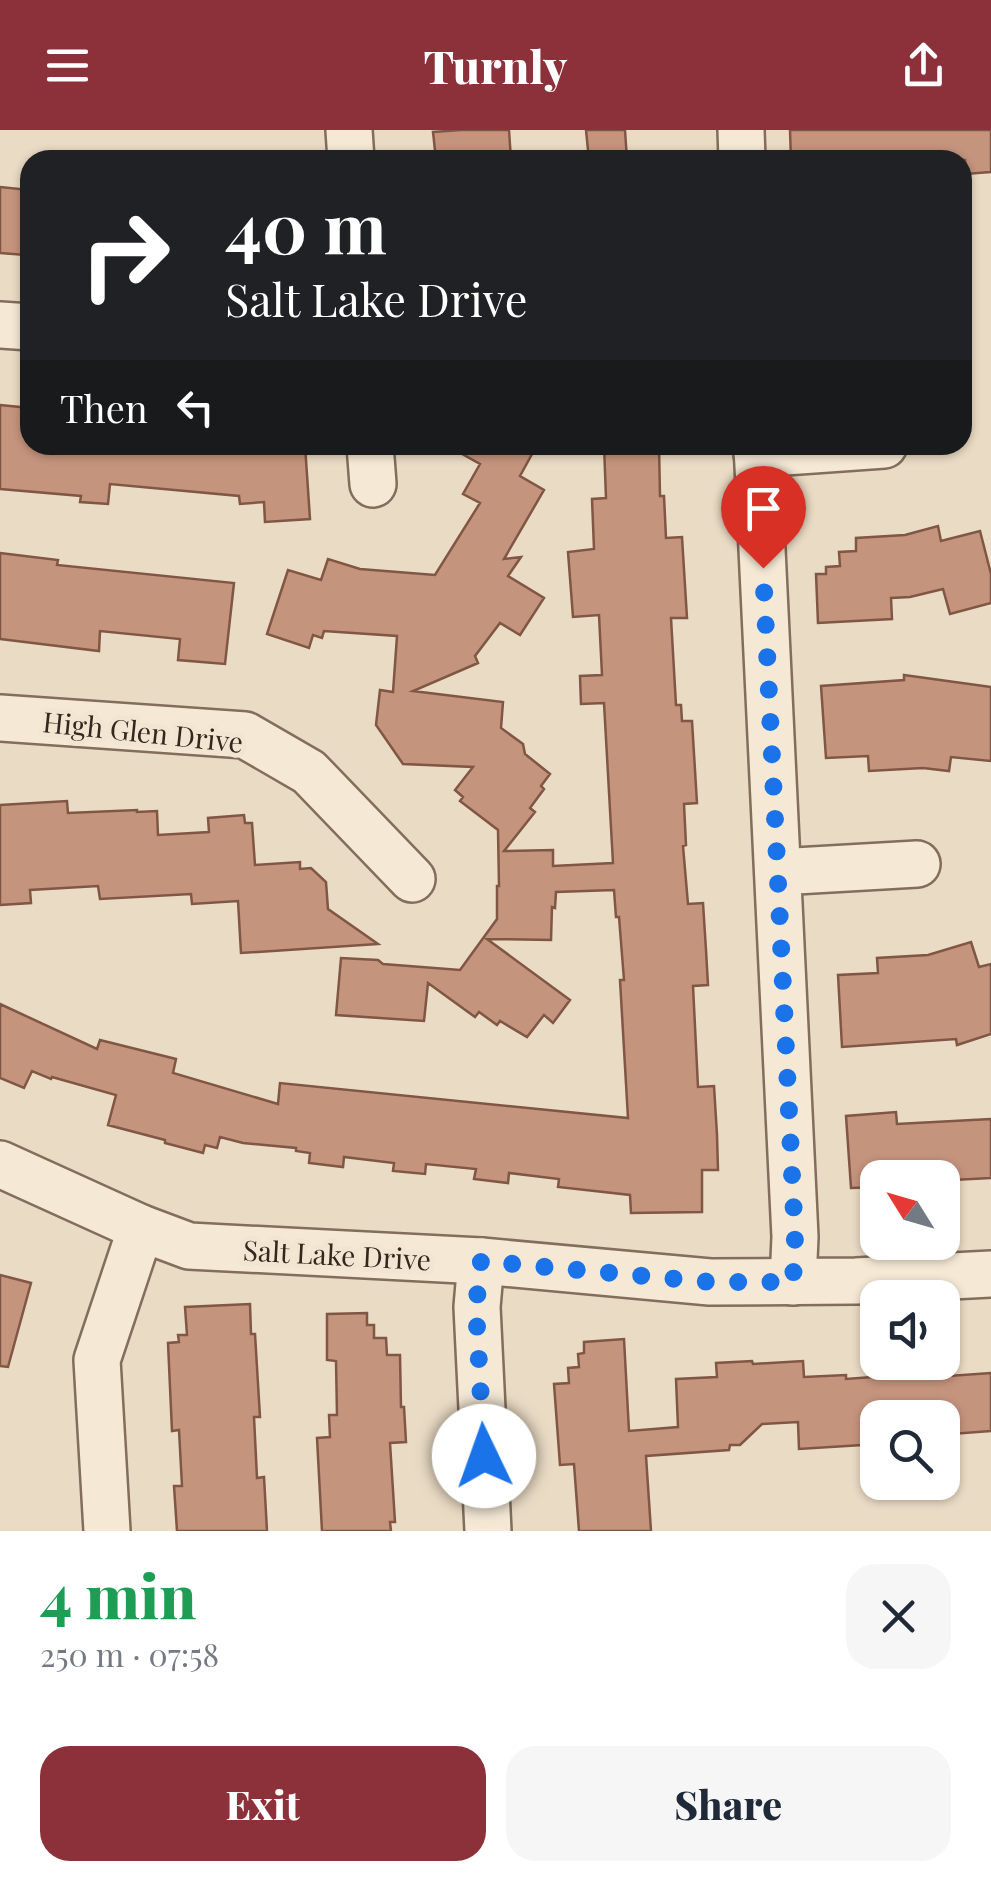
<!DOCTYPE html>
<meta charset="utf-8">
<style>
body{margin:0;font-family:"Playfair Display",serif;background:#f6f6f7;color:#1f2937;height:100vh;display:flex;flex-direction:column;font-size:38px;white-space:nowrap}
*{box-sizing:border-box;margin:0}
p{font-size:32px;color:#747a83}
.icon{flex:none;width:55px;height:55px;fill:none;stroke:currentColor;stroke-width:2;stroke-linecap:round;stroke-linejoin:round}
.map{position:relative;height:1401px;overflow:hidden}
.panel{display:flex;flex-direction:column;background:#fff;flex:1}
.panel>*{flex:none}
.guide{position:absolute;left:20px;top:20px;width:952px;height:305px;border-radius:30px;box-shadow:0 2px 8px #0004;background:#202124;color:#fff;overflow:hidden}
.needle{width:65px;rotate:307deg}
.fabs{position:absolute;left:860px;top:1030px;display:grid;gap:20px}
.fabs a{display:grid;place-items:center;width:100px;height:100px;border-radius:20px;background:#fff;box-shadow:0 2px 8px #0004;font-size:50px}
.pin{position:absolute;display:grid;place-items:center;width:85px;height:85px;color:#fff;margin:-102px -42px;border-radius:50% 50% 50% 0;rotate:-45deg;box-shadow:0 0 10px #0007}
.pin .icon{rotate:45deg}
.me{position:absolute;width:110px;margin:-55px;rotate:357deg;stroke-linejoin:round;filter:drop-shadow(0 0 8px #0008)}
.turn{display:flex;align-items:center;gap:35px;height:210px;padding:0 40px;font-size:45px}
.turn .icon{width:130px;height:130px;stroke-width:2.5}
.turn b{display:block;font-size:70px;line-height:85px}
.then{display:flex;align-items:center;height:95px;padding:0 40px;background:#0003;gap:20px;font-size:38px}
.round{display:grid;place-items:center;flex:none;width:105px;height:105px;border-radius:30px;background:#f6f6f7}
.summary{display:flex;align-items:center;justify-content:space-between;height:170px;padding:0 40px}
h1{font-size:60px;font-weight:800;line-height:75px;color:#1e9e55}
.button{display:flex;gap:20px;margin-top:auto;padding:20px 40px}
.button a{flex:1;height:115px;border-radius:30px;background:#8c313a;color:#fff;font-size:40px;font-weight:800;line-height:115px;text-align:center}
.button a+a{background:#f6f6f7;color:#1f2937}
header{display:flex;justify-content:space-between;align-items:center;height:130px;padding:0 40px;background:#8c313a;color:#fff;font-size:45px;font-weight:800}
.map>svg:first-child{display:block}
.building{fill:#c5947d;stroke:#805644;stroke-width:2.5}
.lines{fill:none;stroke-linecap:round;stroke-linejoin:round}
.minor-casing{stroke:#836d5c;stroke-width:50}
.minor{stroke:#f5e9d6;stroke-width:45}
.route{stroke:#1a73e8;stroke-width:18;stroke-dasharray:0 32.4}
.labels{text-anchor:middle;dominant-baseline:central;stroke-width:10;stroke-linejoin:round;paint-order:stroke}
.street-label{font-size:28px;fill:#34271f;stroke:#f2e6d3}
</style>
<header><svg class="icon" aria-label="menu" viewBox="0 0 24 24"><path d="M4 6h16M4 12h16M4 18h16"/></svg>Turnly<svg class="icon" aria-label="share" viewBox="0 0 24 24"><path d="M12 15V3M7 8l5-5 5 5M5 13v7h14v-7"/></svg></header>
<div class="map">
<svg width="991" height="1401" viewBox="0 0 991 1401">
<rect width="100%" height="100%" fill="#eadbc4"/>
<g class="building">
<path d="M461,0H509L511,30H436L433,2Z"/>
<path d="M586,0H625L627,30H589Z"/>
<path d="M790,0H991V42L966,44L965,30H791Z"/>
<path d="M0,57L30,60L25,125L0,123Z"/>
<path d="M0,275L30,278V315H275V317L305,315L310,389L265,392L264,372L240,374L239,366L110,354L108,374L80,372L81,366L0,359Z"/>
<path d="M446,315H537L520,346L544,360L504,429L521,427L508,446L544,468L520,505L500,493L475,526L478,533L413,561L503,572L501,598L523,614L525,624L550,644L541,656L544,659L530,678L535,682L504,721L553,720V736L613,733L604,573L581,574L580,546L602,545L599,485L573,487L568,422L594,419L592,369L606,368L604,315H659L660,366H664L666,408L682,407L687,488H671L676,575H681L682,591H692L697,673L684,674L686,715L683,716L688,774L703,773L706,820L708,855L693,856L698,957L714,956L717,1005L718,1040H702V1082L631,1083L630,1065L558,1057L559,1049L509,1043L508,1053L474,1049L476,1039L426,1034L425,1044L393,1041L394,1033L344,1027L343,1037L309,1033L310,1023L296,1021V1018L243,1013L220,1007L217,1018L205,1015L203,1023L165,1013V1010L108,995L116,965L52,947L51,949L32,941L24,958L0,948V874L97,919L100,910L176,929L173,943L278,974L280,953L628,988L620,850H624L619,787H616L614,760L556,762L555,778L552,777L551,810L487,809L570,870L553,893L544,885L527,907L500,891L497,895L479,882L475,887L428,853L424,891L336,885L341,828L378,830L383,834L460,840L497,789V756H499L498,700L460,671L463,667L455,660L473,637L403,634L376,595L380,560L393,562L397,506L324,501L322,508L313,505L309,518L267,504L288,440L321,450L328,429L360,439L435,445L480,373L463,364L480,334Z"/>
<path d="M938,396L941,411L980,401L991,444V473L950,484L943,459L910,467L891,468L892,489L818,493L816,444H826V437L840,436L839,422L856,421V408L905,405Z"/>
<path d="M0,423L58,430L57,435L234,453L225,534L178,530L180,509L100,501L99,521L0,509Z"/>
<path d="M904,545L991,557V631L951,627L949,641L923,638L869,641L868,626L826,628L821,556L904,550Z"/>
<path d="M67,671L68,683L137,680V682L157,681L158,705L209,702L208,688L244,685L245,693H252L255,735L300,732V739L311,738L326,752L328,779L378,814L241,823L238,771L192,774L191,764L100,769L98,756L30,760L31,773L0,775V675Z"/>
<path d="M971,812L979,837L991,834V904L957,915L956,909L842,917L838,845L878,843L877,828L928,825Z"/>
<path d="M896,982L897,994L991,989V1048L953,1050V1048H878V1057L851,1058L846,986Z"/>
<path d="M0,1145L31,1153L8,1237L0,1236Z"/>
<path d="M250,1174L251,1204H255L260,1287H254L257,1348L264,1347L267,1401H177L174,1356H182L179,1300L172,1301L168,1213L179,1212L178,1205H187L185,1177Z"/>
<path d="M367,1183V1195H374V1208H386L387,1225H400L401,1277H404L406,1312L390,1313L395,1392H390L391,1401H322L317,1308L330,1307L329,1285H337L336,1231L327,1230V1184Z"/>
<path d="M624,1209L629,1301L678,1297L676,1249L717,1247L716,1233L752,1231L753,1234L803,1231L804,1247L846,1245V1249L899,1245L898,1232H934L935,1247L991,1243V1301L952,1304L951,1288H878V1314L799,1319L798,1292L762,1294L740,1315H730L729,1320L646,1326L651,1401H579L574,1334L560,1335L554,1254L569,1253L568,1238L579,1237L578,1224L584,1223V1212Z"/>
</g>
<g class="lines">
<defs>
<g id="minor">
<path d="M349,0L351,30"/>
<path d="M741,0L742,30"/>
<path d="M0,195L30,197"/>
<path d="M370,315L373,354"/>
<path d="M757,315L795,1107L793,1152"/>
<path d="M757,324L884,315"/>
<path d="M0,588L245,605L309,642L412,749"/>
<path d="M778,742L917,734"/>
<path d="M0,1034L141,1098L189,1116L481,1131L710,1152L856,1151L991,1144"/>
<path d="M481,1131L477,1177L488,1401"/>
<path d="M107,1401L97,1230L141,1098"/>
</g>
</defs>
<use href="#minor" class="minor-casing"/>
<use href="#minor" class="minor"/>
</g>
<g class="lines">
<path class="route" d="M484,1326L476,1177L481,1131L710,1152H793L795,1107L763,438"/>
</g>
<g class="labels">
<g class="street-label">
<text transform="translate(143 601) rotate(6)">High Glen Drive</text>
<text transform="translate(337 1124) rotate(3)">Salt Lake Drive</text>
</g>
</g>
</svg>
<div class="fabs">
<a><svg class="needle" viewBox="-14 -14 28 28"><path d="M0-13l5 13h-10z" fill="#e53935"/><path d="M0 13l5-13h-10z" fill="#747a83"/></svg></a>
<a><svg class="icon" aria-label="sound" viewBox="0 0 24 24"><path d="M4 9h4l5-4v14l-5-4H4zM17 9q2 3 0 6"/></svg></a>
<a><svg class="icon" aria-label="search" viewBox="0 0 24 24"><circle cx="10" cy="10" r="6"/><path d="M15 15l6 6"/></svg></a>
</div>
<div class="pin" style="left:763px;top:438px;background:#d93025"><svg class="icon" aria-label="arrive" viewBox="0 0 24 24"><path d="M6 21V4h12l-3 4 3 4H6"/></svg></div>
<svg class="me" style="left:484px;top:1326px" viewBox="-20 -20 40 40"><circle r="19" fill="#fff"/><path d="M0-13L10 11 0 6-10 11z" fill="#1a73e8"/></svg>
<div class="guide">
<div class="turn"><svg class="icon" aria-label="right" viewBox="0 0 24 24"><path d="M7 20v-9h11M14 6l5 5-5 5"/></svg><div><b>40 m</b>Salt Lake Drive</div></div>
<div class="then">Then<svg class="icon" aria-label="left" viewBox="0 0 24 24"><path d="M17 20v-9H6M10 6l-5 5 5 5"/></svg></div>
</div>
</div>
<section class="panel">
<div class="summary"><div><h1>4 min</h1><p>250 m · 07:58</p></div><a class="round"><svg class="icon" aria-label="close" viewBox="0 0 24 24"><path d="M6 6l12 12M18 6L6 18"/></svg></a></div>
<div class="button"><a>Exit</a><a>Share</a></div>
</section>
